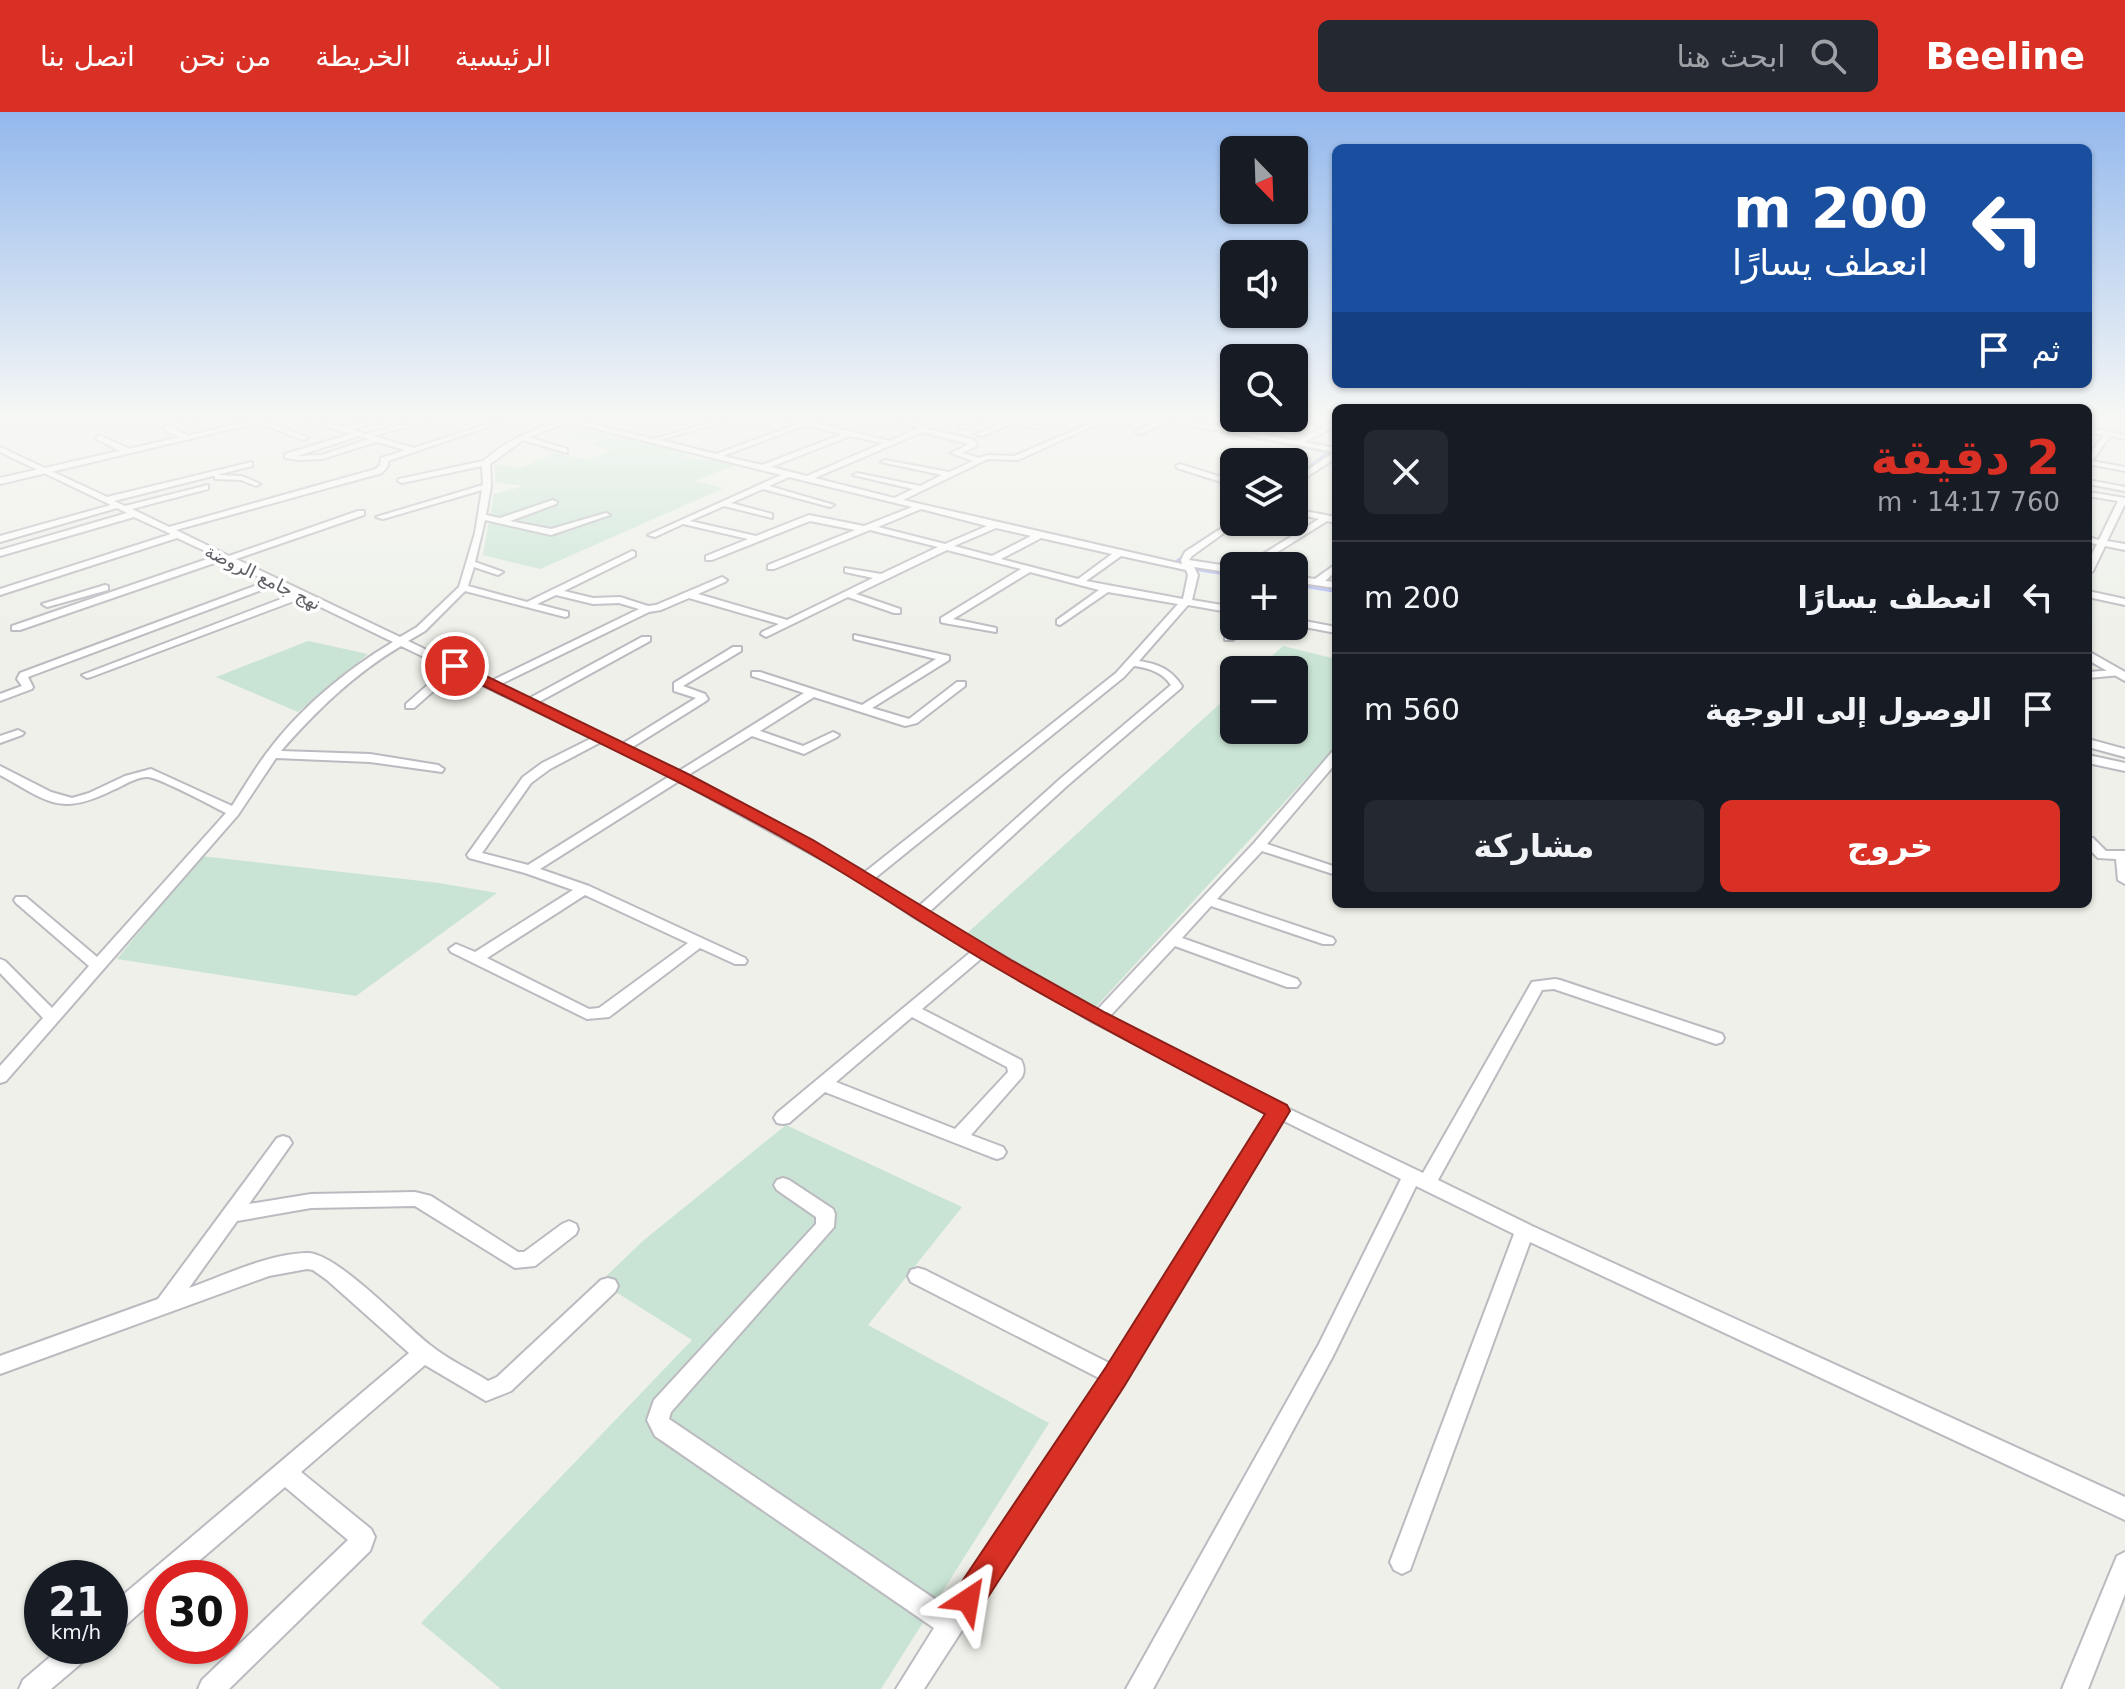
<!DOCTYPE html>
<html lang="ar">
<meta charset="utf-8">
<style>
body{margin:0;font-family:"DejaVu Sans",Vazirmatn,sans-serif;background:#242831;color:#f1f3f6;direction:rtl;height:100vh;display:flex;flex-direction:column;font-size:30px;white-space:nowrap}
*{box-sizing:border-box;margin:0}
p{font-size:26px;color:#9ea1a6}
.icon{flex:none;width:44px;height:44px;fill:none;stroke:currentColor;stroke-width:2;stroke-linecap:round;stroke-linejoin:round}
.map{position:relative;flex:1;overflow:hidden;direction:ltr}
.panel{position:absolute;left:1332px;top:292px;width:760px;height:504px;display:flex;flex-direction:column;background:#171b24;border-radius:12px;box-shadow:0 2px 6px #0004;direction:rtl}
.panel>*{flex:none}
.guide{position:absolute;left:1332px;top:32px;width:760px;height:244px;border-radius:12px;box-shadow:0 2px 6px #0004;direction:rtl;background:#1a4fa0;color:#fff;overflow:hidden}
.needle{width:52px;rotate:157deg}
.buttons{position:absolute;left:1220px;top:24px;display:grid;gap:16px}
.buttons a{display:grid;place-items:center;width:88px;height:88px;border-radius:12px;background:#171b24;box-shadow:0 2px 6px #0004;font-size:40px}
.speed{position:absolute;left:24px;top:1448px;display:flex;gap:16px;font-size:40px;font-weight:700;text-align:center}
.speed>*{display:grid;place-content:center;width:104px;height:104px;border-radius:50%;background:#171b24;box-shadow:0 2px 6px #0004;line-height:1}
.speed small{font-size:20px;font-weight:400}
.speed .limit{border:12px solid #d22;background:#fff;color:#111}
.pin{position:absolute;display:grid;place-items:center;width:68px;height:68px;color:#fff;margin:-34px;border:4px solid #fff;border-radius:50%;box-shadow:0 2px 8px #0007}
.me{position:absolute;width:88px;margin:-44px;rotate:33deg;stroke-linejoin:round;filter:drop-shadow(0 0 6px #0008)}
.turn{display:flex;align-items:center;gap:28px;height:168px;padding:0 32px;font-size:36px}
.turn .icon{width:104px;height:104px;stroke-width:2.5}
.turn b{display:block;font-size:56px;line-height:68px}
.then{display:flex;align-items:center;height:76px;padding:0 32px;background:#0003;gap:16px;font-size:30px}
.round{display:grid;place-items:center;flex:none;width:84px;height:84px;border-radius:12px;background:#242831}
.overview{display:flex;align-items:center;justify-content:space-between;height:136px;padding:0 32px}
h1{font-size:48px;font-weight:800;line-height:60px;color:#d93025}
.action{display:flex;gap:16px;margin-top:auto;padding:16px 32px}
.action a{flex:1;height:92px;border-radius:12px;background:#d93025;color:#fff;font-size:32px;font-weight:800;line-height:92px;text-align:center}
.action a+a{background:#242831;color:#f1f3f6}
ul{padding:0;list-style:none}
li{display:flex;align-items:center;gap:24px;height:112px;padding:0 32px;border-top:2px solid #363941}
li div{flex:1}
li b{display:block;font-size:30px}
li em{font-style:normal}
header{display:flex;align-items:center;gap:48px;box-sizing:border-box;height:112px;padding:0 40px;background:#d93025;color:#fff}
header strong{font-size:38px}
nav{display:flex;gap:44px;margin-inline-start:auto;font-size:28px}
.search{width:560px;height:72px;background:#242831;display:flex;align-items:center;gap:20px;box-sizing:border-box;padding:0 28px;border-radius:12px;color:#9ea1a6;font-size:30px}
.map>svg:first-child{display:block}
.green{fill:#c9e4d4}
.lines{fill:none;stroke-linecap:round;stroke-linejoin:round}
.stream-far1{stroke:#b3bdf5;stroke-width:3}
.stream{stroke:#b3bdf5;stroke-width:4}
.minor-casing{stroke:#bbbac0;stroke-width:4}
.tertiary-casing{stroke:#bbbac0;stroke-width:4}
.secondary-casing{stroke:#babac0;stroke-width:4}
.minor{fill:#fff;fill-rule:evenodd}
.tertiary{fill:#fff;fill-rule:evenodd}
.secondary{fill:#fff;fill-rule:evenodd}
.route{fill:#d93025;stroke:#8d1f18;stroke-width:2}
.labels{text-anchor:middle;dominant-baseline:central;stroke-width:7;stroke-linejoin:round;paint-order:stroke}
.far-street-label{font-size:18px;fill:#606067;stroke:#fff}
</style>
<header>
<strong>Beeline</strong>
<div class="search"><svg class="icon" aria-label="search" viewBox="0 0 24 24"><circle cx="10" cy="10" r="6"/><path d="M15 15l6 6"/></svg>ابحث هنا</div>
<nav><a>الرئيسية</a><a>الخريطة</a><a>من نحن</a><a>اتصل بنا</a></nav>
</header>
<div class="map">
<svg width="2125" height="1577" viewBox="0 0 2125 1577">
<rect width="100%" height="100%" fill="#eef0e9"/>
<g class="green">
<path d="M587,313L695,338L681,345C703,350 720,345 741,351L694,369L724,376L540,457L483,443L494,382L524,374L495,370V352L521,356L554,341L587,348L612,338L590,333L596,330L561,322Z"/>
<path d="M308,529L368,542L298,600L216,565Z"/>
<path d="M1283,534L1336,547V634L1093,898L963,825L1234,579V618H1294V558H1257Z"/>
<path d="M201,744L439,771L497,781L356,884L117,847Z"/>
<path d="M786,1013L962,1095L868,1213L1049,1311L881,1577H501L421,1511L692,1228L600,1170L644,1128Z"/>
</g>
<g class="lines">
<g class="stream-far1">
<path d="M1158,308L1328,340L1294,367"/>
<path d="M1178,449L1187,442"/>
</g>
<g class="stream">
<path d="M1181,447L1178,449L1185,455L1234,463"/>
<path d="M1294,472L1336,479"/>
</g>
<defs>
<g id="minor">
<path d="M190,308L195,309L173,316L189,324V328H183L163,316Z"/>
<path d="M258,308H262L309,326L302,328L258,310Z"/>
<path d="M307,308C320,307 332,316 345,314C358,313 370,308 384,308L350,317L366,322L422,308H431L373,324L414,336L500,308H508L388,349V354L382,361L176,418L229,444L358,399H364V403L236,447L400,525L417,515L459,475L475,421L482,378L383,407L376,405L483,373L482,354L402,371L398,369L399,367L483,349L501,335L522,323L563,308H575L654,327L720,308H729L660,328L716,342L798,312L788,308L806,309L890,329L918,316L894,308H903L927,315L928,317L975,328L977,334L962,341L979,346L987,343L1014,344L1098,308H1106L1018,348L988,347L903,388L1182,452L1181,448L1185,440L1234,408V410H1239L1192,444L1189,448L1234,455V461L1194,455L1198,463L1192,488L1234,495V501L1188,493L1139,549C1158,552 1171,557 1182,574L1181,576L1068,673L928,801L1097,898L1254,731L1332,640L1336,639V651L1267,732L1336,755V763L1262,739L1217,787L1333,826L1335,829L1333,832H1323L1211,794L1182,826L1297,867L1300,871L1297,875H1287L1175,834L1109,905L1285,995L1423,1061L1532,870L1555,867L1560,868L1722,922L1724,926L1722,930L1716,932L1554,877L1542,878L1438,1068L1532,1114L2125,1385V1408L1530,1130L1410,1458L1402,1462L1394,1458L1390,1450L1514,1122L1416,1074L1333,1244L1153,1577H1126L1319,1232L1401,1067L1282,1008L1122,1271L924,1577H896L934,1516L655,1324L647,1308L654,1288L816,1112V1105L777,1078L774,1073L777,1068L783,1066L789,1068L833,1097L835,1102L834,1115L671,1300L669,1307L948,1496L1101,1267L911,1170L908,1164L911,1158L918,1156L925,1158L1111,1252L1269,1001L1093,910L983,845L922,897L1021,948C1024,954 1025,959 1022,965L971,1023L1003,1035L1006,1040L1003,1045L997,1047L991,1045L825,980L789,1011L783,1012L777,1011L774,1006L777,1001L972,839L914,805L861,769L679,669L540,757L589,774L745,846L747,849L745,852H735L700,836L609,905L587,907L451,840L449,837L456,832L475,840L573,778L525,761L469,746L467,743L523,665L542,651L592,626L455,560L414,596H406V592L447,556L401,534C354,562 317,598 281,639L370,642L438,653L444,657L442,660L370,650L276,646L238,703L6,969L0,971V954L43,906L0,861V847L5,849L52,896L89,854L16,791L14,788L16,785H26L97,845L226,701C212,694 160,666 148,665C137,664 123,674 113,678C59,705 48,689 0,663V654L51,680L72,686L89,681L125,664L151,657L232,694C243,677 254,658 266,642C299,597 346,558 393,530L302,486L91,565L87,566L82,563L294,482L275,473L28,565L33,575L32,577L0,589V582L22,574L17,567L20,561L268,469L223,448L20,518H12V514L216,444L177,426L0,483V477L171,422L134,405L0,444V438L127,401L117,396L0,430V424L111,393L0,340V335L107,385L252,350V354L114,389L125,394L208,373V377L132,397L169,415L376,357L380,353L381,346L406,338L376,330L322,347L299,348L285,346V342L351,322ZM569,310L781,363L648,423L655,425L683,412L748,427L706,444V448H712L810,409L855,418L768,453V457H774L870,418L938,435L881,462L845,456V460L873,466L787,508L698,482L725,470L727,468L722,465L656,493L648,494L620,485L593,486L564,479L635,444V440L632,439L527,490L468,474L474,455L498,463L503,460L475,450L485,408L551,423L610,403L606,401L551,417L510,409L556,392L557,390L553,388L500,406L486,403L491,374L490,352L523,328L567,341V337L528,325ZM806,313L842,322L762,353L723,344ZM922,320L969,332L951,341L973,349L949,360L885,348L881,350L942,363L920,374L857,361L853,363L913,377L894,386L815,366ZM359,324L369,327L322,343L297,344ZM850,324L883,331L807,364L771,355ZM789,365L912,395L864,414L809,403L756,424L690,409L724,394L772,406V402L731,391L763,377L830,395L834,393L769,374ZM921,397L987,414L945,432L878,415ZM996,416L1031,424L992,444L954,434ZM1041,426L1112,442L1078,467L1001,447ZM947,438L1021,457L941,506V510L944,511L996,520V516L953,507L1030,460L1099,478L1057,508V512L1060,513L1108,480L1178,492L1116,561L865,760L688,663L752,624L804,642L837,625L839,623L833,620L803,634L760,619L814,585L905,614L917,611L965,574V570H957L909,607L872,596L949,548V544L854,523V527L936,547L862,593L760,560H752V564L804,581L679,659L631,636L706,589L708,587L705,582L683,574L741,539V535H733L674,571V579L696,586L622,632L537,591L650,529V525H642L528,587L499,573L649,500L661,498L689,486L779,512L762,520L761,522L766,525L848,485L894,501H900V497L856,482ZM1121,444L1186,458L1188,463L1183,487L1086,469ZM465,479L565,505L568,504V500L537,492L556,483L593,492L619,491L639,497L491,569L408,529L425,519ZM1134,554C1149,556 1162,560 1171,573L1060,667L918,795L875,766L1124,565ZM601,630L670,664L528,753L482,741L531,671L550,657ZM585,783L688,831L599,896L589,897L487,846ZM912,905L1007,955L1008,960L955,1017L836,970Z"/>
<path d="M979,308H987L965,316L959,315Z"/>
<path d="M1010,308H1023L1040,316L1034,317L1016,310L982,324L975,322Z"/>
<path d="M1161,308H1180L1243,319L1267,308H1274L1252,320C1268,324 1280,308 1297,308L1268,323L1296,329L1336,309V314L1304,330L1336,336V340L1168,309L1142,322L1135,320Z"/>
<path d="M2088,316L2125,323V327L2110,324L2092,349L2125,355V359L2088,352V344L2104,323L2088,320Z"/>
<path d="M99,323L130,337L131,339L124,341L96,327Z"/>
<path d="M1333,341H1336V346L1294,373V367Z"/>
<path d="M1180,352L1234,369V374L1177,356L1176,354Z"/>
<path d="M218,363L242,364L260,372L256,374L241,368L215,367V363Z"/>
<path d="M2088,368L2125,375V379L2088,372Z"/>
<path d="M2088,380L2125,386V392L2107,429L2125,432V438L2105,434L2093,459L2088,462V450L2097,432L2088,431V425L2099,428L2118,389L2088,384Z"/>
<path d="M1294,397L1336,405V411L1327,409L1255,454H1244L1319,407L1294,401Z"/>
<path d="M1336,452V459L1325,469L1336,470V476L1294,470V464L1315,467Z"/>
<path d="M105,473L108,474V478L47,495L42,492Z"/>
<path d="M2088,479L2125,487V493L2088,485Z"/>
<path d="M1294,507L1336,515V521L1294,513Z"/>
<path d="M1235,514H1246L1233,528H1225V524Z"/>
<path d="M2117,558L2122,561L2121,563L2088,566V560Z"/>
<path d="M18,618L24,621L22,623L0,631V624Z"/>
<path d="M2088,627L2125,637V645L2088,635Z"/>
<path d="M2088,643L2125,651V659L2088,651Z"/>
<path d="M2088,725L2093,726L2106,739H2125V772L2118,768L2116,747L2098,746L2088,736Z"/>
<path d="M283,1024L289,1026L292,1031L249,1092L311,1082L415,1080L431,1084L518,1140H524L562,1112L569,1109L576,1112L578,1117L576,1122L535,1154L515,1156L415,1094L311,1096L237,1109L189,1176C226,1163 267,1142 307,1141C336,1140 404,1213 430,1233C447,1247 469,1257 488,1269L497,1265L601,1168L608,1166L615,1168L618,1174L615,1180L511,1279L486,1289L425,1253L301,1360L371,1417L375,1425L370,1439L229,1577H198L202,1568L348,1428L285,1375L179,1466H162V1481L119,1519L110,1522V1494L409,1241L327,1168L313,1158L307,1157L269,1164L0,1262V1244L158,1187L277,1026Z"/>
<path d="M2125,1440V1482L2088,1577H2062L2117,1444Z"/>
<path d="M63,1534H94L91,1543L51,1577H19L23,1568Z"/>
</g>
<path id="tertiary" d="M2088,539L2125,560V569L2088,548Z"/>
<path id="secondary" d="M256,308H270L0,372V366Z"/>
</defs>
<use href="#minor" class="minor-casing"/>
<use href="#tertiary" class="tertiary-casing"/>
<use href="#secondary" class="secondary-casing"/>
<use href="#minor" class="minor"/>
<use href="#tertiary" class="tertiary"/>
<use href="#secondary" class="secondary"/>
</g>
<linearGradient id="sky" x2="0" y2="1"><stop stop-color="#93b8ed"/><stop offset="0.58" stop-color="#f7f8f5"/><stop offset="1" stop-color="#f7f8f5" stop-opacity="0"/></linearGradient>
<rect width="2125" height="528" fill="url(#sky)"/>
<path class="route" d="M455,549L686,661L813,728L1011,848L1106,901L1287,993L1290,999L1125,1273L979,1499L968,1504L957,1499L952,1488L957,1477L1106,1255L1265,1002C1176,955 1087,909 1000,858C932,819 868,774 799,735C686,670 566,616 450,557L448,554Z"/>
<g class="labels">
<g class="far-street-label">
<text transform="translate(263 465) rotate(26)">نهج جامع الروضة</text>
</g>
</g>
</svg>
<div class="buttons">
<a><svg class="needle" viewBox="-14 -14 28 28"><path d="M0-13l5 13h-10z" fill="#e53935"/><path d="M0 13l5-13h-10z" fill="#9ea1a6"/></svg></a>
<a><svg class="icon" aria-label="sound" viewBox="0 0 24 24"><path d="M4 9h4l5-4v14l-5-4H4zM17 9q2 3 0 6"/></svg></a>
<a><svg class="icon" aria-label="search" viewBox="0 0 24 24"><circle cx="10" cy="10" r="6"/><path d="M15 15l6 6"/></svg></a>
<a><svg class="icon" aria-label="layers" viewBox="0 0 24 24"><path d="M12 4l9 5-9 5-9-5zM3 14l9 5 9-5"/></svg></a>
<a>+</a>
<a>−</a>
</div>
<div class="speed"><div>21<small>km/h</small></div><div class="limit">30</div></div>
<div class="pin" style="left:455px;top:554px;background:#d93025"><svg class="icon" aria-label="arrive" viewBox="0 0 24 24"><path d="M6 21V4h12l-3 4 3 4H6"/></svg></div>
<svg class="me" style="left:968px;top:1488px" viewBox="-20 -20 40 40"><path d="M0-17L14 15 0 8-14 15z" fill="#d93025" stroke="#fff" stroke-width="4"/></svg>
<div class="guide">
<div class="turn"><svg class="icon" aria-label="left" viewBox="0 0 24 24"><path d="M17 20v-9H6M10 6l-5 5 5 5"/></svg><div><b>200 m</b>انعطف يسارًا</div></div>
<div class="then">ثم<svg class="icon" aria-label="arrive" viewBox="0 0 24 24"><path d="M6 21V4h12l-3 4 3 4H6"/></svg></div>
</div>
<section class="panel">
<div class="overview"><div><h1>2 دقيقة</h1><p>760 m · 14:17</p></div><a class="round"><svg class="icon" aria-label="close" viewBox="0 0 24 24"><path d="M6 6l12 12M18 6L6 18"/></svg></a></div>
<ul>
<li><svg class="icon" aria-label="left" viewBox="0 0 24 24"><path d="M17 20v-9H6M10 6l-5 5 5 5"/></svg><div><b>انعطف يسارًا</b></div><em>200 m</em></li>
<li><svg class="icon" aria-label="arrive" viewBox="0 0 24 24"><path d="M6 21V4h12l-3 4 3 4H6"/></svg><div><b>الوصول إلى الوجهة</b></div><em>560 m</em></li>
</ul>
<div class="action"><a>خروج</a><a>مشاركة</a></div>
</section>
</div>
